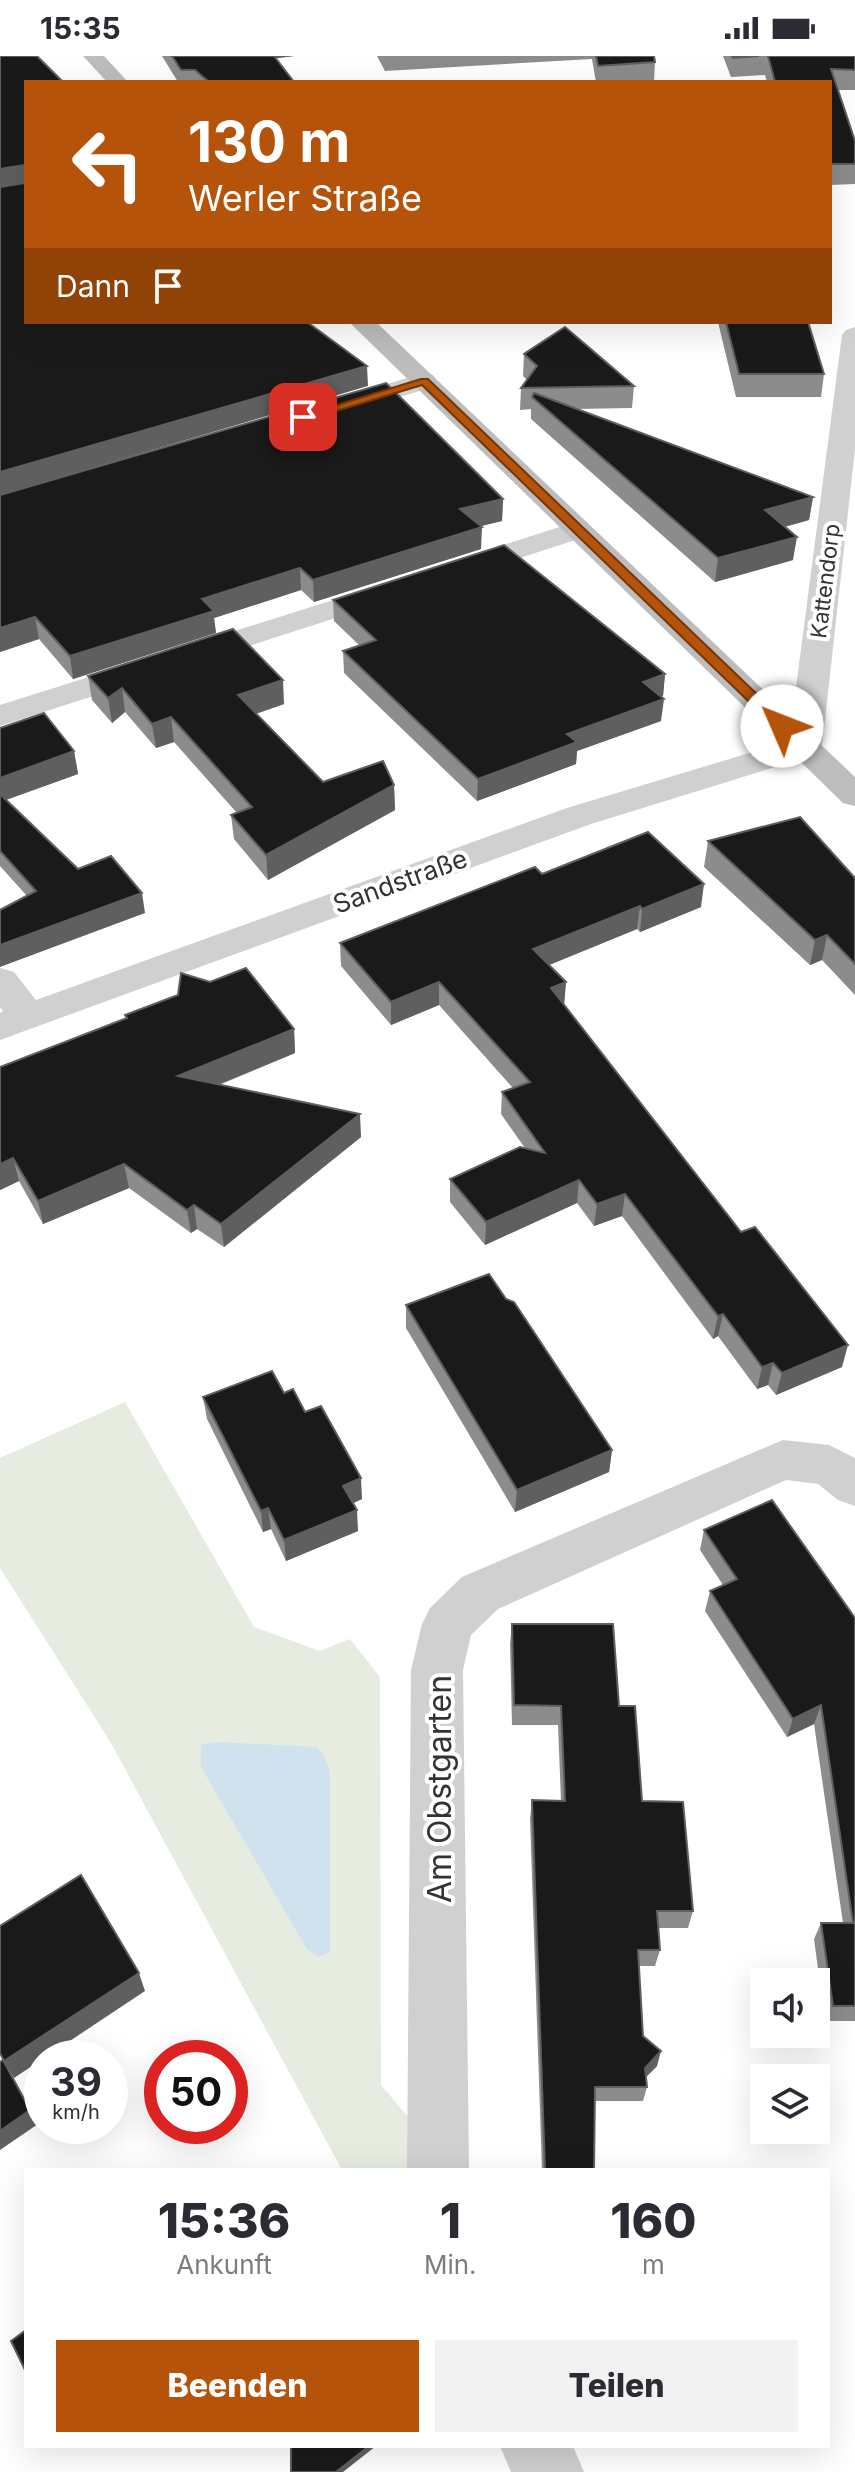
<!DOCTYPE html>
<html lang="de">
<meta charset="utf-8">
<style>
body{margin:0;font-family:Inter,sans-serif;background:#f2f2f3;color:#2b2b33;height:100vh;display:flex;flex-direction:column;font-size:30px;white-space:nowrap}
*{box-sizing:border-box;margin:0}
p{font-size:26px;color:#7c7c81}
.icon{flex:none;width:44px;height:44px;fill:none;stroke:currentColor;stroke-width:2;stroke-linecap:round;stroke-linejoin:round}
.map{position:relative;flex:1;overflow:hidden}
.sheet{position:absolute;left:24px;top:2112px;width:806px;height:280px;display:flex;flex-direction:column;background:#fff;border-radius:0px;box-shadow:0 8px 32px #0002}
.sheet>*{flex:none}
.hud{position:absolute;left:24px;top:24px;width:808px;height:244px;border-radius:0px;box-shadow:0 8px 32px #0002;background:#b45309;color:#fff;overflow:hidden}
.tools{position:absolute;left:750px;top:1912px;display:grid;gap:16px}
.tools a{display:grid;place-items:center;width:80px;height:80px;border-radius:0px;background:#fff;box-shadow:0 8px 32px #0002;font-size:40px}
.speed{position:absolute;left:24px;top:1984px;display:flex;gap:16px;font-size:40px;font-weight:700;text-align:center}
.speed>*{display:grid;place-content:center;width:104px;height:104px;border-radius:50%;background:#fff;box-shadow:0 8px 32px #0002;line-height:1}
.speed small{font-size:20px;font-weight:400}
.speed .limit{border:12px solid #d22;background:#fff;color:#111}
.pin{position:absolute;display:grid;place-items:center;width:68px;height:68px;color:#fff;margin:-34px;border-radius:16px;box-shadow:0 4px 12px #0006}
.me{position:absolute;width:88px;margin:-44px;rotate:314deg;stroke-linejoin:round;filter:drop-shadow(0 0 6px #0008)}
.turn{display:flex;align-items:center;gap:28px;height:168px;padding:0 32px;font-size:36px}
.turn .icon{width:104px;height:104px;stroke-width:2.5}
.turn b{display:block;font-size:56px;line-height:68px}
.then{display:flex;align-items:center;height:76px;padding:0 32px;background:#0003;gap:16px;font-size:30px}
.eta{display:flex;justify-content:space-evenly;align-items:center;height:136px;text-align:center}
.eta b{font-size:48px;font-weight:800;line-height:56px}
.button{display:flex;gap:16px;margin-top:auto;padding:16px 32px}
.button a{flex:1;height:92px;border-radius:0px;background:#b45309;color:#fff;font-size:32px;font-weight:800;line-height:92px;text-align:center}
.button a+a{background:#f2f2f3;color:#2b2b33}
.status{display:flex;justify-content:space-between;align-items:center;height:56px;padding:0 40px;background:#fff;direction:ltr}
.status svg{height:22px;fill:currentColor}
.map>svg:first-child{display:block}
.green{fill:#e6ecdf}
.water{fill:#cfe2ee}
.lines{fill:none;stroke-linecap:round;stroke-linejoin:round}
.street{fill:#d0d0d0;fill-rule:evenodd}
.secondary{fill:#bdbdbd;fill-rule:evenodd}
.wall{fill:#8c8c8c}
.shaded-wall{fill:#5f5f5f}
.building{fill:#1a1a1a;stroke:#5f5f5f;stroke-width:2}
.route{fill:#b45309;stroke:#753606;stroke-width:2}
.labels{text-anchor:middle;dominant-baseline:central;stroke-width:8;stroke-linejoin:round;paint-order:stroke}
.far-street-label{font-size:22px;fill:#333;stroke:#fff}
.street-label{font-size:26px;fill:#333;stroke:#fff}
.near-street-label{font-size:32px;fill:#333;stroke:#fff}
</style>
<div class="status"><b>15:35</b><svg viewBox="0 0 49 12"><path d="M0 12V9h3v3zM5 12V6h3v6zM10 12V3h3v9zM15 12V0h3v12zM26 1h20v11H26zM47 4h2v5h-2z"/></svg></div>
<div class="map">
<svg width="855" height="2416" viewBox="0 0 855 2416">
<rect width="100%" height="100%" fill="#fff"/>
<path class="green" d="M125,1346L254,1571L320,1595L350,1583L380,1621L381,2029L411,2064L412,2114H342L111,1687L0,1512V1402Z"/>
<path class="water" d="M217,1686L316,1691L324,1700L330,1716V1896L318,1901L307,1893L201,1711V1689Z"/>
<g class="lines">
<g class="street">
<path d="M855,271V393L822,691L817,698L591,768L0,984V957L3,955L0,951V912L14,916L36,944L567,752L789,685L842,279L846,274Z"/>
<path d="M424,317L433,319L437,325L433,331L336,360L327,358L323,352L327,346Z"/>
<path d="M578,465L588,468L593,474L588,480L455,523L444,520L440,514L444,508Z"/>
<path d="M390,526L401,529L405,535L401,541L0,670V649Z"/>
<path d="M783,1384L829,1389L855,1402V1450L838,1444L818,1428L786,1424L498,1553L471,1579L463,1614L469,2114H407L411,1614L422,1568L430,1552L462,1521Z"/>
<path d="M500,2390H573L584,2416H511Z"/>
</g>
<g class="secondary">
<path d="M83,0H104L128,26H107Z"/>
<path d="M349,266H376L855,721V750L843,747Z"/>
</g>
</g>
<g class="wall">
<path d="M162,0H294L276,2L294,26H178Z"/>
<path d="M377,0H654L655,6L654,26H596L592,3L385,15Z"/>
<path d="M723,0H855V34H838L855,85V128L830,129V26H767L765,19L731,21Z"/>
<path d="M718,266H808L824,318L821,341H736Z"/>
<path d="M524,298L634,330L632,352L576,353L813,441L809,464L785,471L793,504L715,526L531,363V353L520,354L521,332L527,324L523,320Z"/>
<path d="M0,439L503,443L502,465L481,470V493L314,546L301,534L214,562L216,577L73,623L39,583L0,596Z"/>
<path d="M333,544L665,618L663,640H661V665L577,695L576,708L477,745L344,617L343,595L360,590L334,565Z"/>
<path d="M88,620L284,648L256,658L323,726L394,729L395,754L268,824L234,783L231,759L237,757L174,686L156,692L125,656L112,667L92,644Z"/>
<path d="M0,672L74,695L78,718L6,744L78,813L145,857L27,840L0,810Z"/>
<path d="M708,785L855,822V939L822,904L810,909L704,811Z"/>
<path d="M542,818L701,851L640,876L637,873L549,909L566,926L564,949L842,1311L776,1339L768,1329L757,1333L718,1280L713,1283L622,1160L594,1170L577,1147L485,1189L450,1146V1123L525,1092L501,1058L502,1036L513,1032L439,949L391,969L341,910L340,887Z"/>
<path d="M125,959L294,973L295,997L219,1029L361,1081L224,1191L197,1173L191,1177L129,1132L43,1168L19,1125L0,1134V1011L126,963Z"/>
<path d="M506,1243L612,1394L609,1416L515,1456L406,1272V1249Z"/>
<path d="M284,1337L305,1356L362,1443L353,1447L358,1475L286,1505L271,1473L263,1476L207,1363L203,1341Z"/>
<path d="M704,1474L855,1562V1965H825L814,1883L821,1867H843L814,1668L787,1681L705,1555L710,1535L723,1529L700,1494Z"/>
<path d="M512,1568L619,1650L642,1745L693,1855L688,1872H658L660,1894L655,1910H639L643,1980L657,2010L646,2021L647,2031L643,2045H595L594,2114H542L530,1763L532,1744L561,1745L558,1669H512L510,1588Z"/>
</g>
<g class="shaded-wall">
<path d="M262,0H294L263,4Z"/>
<path d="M25,109L26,128L0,133V113Z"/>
<path d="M367,310L368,330L0,439V416Z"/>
<path d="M813,441L809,464L761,477L765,454Z"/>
<path d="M503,443L502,465L460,475V453Z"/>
<path d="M482,471L481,493L314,546L313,524Z"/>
<path d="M797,481L793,504L715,526L718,502Z"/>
<path d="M300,512L301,534L214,562L216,577L73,623L70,600L202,543Z"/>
<path d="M35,561L39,583L0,596V572Z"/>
<path d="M665,618L663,640L640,647L643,626Z"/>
<path d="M283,624L284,648L240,663L238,639Z"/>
<path d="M122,632L125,656L112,667L108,642Z"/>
<path d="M664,643L661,665L577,695L576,708L477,745L478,723L567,678Z"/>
<path d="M171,661L174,686L156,692L152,668Z"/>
<path d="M74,695L78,718L0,746V722Z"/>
<path d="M394,729L395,754L268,824L266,799Z"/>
<path d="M704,828L701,851L640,876L642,853Z"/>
<path d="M142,837L145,857L0,911V889Z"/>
<path d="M640,850L637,873L532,916L533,893Z"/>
<path d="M827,879L822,904L810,909L815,884Z"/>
<path d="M439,926V949L391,969V946Z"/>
<path d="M566,926L564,949L551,932Z"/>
<path d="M294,973L295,997L181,1044L178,1020Z"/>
<path d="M360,1058L361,1081L224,1191L221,1168Z"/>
<path d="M13,1102L19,1125L0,1134V1108Z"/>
<path d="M124,1108L129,1132L43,1168L38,1145Z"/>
<path d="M579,1124L577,1147L485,1189L486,1166Z"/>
<path d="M625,1138L622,1160L594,1170L597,1148Z"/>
<path d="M194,1149L197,1173L191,1177L187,1154Z"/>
<path d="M723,1258L718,1280L713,1283L718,1260Z"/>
<path d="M848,1289L842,1311L776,1339L782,1317Z"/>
<path d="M773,1307L768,1329L757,1333L762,1311Z"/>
<path d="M612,1394L609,1416L515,1456L517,1434Z"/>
<path d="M361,1422L362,1443L345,1451L343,1430Z"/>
<path d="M268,1452L271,1473L263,1476L261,1455Z"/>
<path d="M357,1454L358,1475L286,1505L284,1484Z"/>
<path d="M821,1649L814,1668L787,1681L793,1663Z"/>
<path d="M139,1917L145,1935L14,2022L4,2005Z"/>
<path d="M661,1995L657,2010L641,2026L645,2012Z"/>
<path d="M11,2018L38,2068L0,2094V2075Z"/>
<path d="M369,2390H376L343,2416H336Z"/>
</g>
<g class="building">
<path d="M0,0H37L63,26H26V266H307L367,310L0,416V131L25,127V109L0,113Z"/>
<path d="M172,0H274L294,26H209L195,14H181Z"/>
<path d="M596,0H654L655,6L598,10Z"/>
<path d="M732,0H759L733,2Z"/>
<path d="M768,0H855V14L831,13L855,85V108H830V26H775Z"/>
<path d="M726,266H808L824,318H739Z"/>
<path d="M565,271L634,330L521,332L537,310L524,298Z"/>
<path d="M386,327L503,443L460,453L482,471L313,524L300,512L202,543L214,555L70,600L35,561L0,572V439Z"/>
<path d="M534,337L813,441L765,454L797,481L718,502L532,341Z"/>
<path d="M504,489L665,618L643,626L664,643L567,678L577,686L478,723L343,595L376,584L333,544Z"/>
<path d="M233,573L283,624L238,639L323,726L383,705L394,729L266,799L231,759L252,751L171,661L152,668L122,632L108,642L88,620Z"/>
<path d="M44,657L74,695L0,722V672Z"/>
<path d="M0,738L78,813L111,800L142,837L0,889V854L36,835L0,795Z"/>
<path d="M800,761L855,822V908L827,879L815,884L708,785Z"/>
<path d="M648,776L704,828L642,853L640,850L533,893L566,926L551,932L741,1176L755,1171L848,1289L782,1317L773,1307L762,1311L723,1258L718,1260L625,1138L597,1148L579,1124L486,1166L450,1123L520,1091L545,1097L502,1036L530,1026L439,926L391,946L340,887L535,811L542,818Z"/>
<path d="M246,912L294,973L178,1020L360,1058L221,1168L194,1149L187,1154L124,1108L38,1145L13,1102L0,1108V1011L127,962L125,959L178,939L181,917L210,926Z"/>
<path d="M489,1218L506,1243L514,1246L612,1394L517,1434L406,1249Z"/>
<path d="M272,1315L284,1337L293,1333L305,1356L321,1350L361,1422L343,1430L357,1454L284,1484L268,1452L261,1455L203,1341Z"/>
<path d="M772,1444L855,1562V1950H833L821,1867H853L821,1649L793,1663L710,1535L737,1523L704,1474Z"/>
<path d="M512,1568H613L619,1650H635L642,1745L683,1746L693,1855H657L660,1894H638L643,1980L661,1995L645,2012L647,2031H595L594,2114H545L532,1744L565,1745L561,1650L514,1649Z"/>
<path d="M81,1819L139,1917L4,2005L0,1997V1870Z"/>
<path d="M3,2004L30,2054L0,2075V2006Z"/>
<path d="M26,2274V2316L11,2285Z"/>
<path d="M291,2390H369L336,2416H291Z"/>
</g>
<path class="route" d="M421,323H428L787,667V673H777L422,329L307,364L298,361Z"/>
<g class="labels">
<g class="far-street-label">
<text transform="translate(825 525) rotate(-83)">Kattendorp</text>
</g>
<g class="street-label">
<text transform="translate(400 825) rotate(-20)">Sandstraße</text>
</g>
<g class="near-street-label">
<text transform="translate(439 1733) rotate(-90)">Am Obstgarten</text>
</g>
</g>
</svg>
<div class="tools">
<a><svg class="icon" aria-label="sound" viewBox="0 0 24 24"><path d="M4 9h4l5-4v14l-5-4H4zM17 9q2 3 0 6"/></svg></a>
<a><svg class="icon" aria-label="layers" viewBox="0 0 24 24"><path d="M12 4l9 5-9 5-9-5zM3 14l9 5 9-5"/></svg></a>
</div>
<div class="speed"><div>39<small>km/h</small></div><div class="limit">50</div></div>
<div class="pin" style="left:303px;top:361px;background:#d93025"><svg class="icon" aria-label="arrive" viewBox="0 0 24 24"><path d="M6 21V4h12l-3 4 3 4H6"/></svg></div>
<svg class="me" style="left:782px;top:670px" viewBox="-20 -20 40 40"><circle r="19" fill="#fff"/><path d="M0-13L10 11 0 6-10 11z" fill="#b45309"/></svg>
<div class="hud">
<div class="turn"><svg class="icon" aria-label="left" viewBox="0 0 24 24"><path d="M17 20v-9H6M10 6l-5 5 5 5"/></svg><div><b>130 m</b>Werler Straße</div></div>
<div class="then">Dann<svg class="icon" aria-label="arrive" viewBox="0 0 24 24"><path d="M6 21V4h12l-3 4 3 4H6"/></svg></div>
</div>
<section class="sheet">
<div class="eta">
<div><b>15:36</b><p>Ankunft</p></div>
<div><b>1</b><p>Min.</p></div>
<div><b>160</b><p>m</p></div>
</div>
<div class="button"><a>Beenden</a><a>Teilen</a></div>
</section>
</div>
